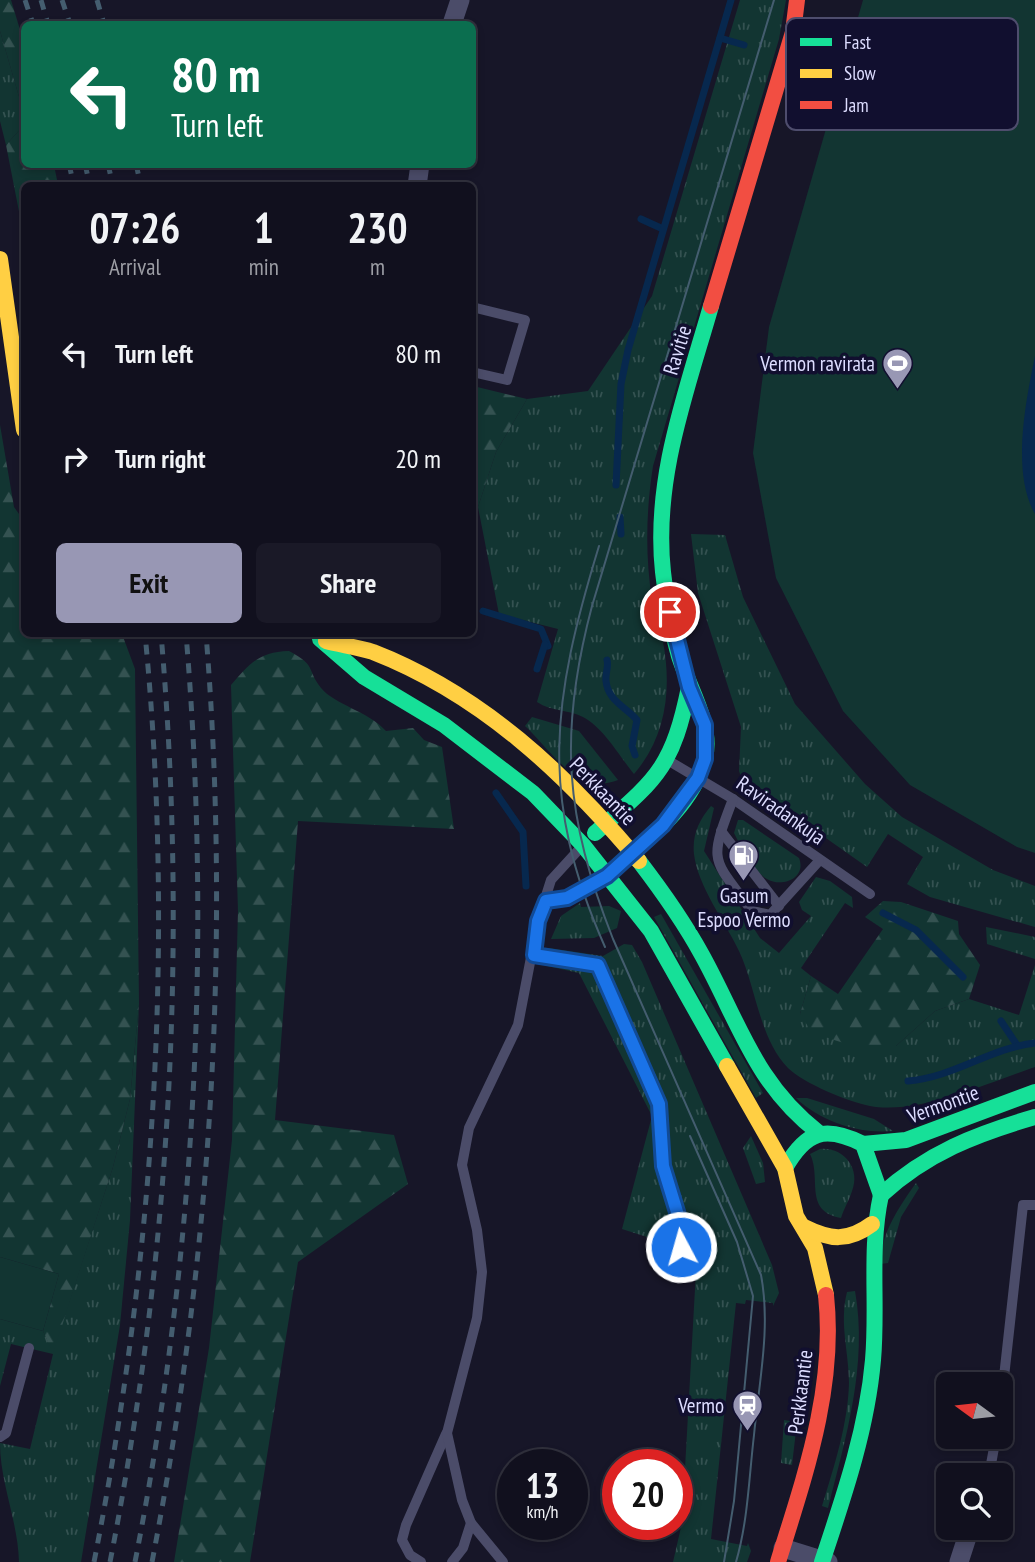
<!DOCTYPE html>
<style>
body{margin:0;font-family:"PT Sans Narrow",sans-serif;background:#1a1927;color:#f1f3f6;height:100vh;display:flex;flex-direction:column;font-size:26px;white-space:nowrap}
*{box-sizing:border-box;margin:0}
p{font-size:23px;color:#9c9da4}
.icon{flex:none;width:38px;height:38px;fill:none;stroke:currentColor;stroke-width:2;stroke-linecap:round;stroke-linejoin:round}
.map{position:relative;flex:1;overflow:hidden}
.drawer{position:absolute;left:21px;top:182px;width:455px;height:455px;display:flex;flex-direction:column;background:#11101e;border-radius:10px;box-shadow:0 4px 10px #0003,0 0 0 2px #30303c}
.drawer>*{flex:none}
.guide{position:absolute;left:21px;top:21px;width:455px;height:147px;border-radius:10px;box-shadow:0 4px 10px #0003,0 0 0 2px #30303c;background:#0b6e4f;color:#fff;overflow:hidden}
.needle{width:46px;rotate:285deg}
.fabs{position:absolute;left:936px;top:1372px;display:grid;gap:14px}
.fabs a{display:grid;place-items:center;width:77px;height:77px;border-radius:10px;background:#11101e;box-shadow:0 4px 10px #0003,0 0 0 2px #30303c;font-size:35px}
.speed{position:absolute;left:497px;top:1449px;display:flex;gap:14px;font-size:35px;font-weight:700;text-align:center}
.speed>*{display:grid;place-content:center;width:91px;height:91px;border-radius:50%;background:#11101e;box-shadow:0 4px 10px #0003,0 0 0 2px #30303c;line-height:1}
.speed small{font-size:18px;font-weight:400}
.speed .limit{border:10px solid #d22;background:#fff;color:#111}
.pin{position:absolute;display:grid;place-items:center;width:60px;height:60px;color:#fff;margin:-30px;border:4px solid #fff;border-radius:50%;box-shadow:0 2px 7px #0007}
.me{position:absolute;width:77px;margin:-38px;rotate:354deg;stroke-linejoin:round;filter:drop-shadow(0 0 5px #0008)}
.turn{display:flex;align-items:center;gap:24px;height:147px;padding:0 35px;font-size:32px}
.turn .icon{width:91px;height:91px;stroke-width:2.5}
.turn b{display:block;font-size:49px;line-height:60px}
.eta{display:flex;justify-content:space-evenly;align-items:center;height:119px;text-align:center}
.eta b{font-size:42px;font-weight:700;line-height:49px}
.primary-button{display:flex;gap:14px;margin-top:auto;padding:14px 35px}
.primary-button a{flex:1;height:80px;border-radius:10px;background:#9897b4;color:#111;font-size:28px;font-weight:700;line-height:80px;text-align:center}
.primary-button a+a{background:#1a1927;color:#f1f3f6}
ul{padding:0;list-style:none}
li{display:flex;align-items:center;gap:21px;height:105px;padding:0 35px}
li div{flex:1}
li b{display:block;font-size:26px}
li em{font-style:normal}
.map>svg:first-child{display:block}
.grass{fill:url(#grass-tufts)}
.forest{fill:url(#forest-firs)}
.park{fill:#123532}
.water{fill:#07284e}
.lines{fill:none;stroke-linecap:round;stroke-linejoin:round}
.stream{stroke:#07284e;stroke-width:7}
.lane{stroke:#4b4c69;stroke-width:10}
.street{stroke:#4b4c69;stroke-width:19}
.fast{stroke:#16e098;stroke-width:16}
.slow{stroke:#ffcf43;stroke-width:16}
.jam{stroke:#f24e42;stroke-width:16}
.tram{stroke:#445d6f;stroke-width:2}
.rail{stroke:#445d6f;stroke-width:5;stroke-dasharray:10 9;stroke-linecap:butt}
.route-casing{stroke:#114b97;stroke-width:18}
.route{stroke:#1a73e8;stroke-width:12}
.labels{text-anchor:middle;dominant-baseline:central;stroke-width:7;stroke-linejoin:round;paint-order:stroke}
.street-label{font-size:21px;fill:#ddf;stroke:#110f2f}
.poi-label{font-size:21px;fill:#ddf;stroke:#110f2f;text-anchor:end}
.key{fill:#110f2f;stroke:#4e4d6d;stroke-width:2}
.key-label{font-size:19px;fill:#ddf}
</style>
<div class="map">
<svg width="1035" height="1562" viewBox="0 0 1035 1562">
<defs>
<pattern id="grass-tufts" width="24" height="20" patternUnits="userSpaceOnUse" patternTransform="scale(1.75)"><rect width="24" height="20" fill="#123532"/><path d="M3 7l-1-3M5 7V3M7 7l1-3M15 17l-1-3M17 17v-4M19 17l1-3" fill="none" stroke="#345251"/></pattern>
<pattern id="forest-firs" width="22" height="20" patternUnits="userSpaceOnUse" patternTransform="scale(1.75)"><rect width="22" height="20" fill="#123532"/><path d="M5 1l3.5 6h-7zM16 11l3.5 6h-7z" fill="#345251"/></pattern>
</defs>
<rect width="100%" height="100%" fill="#171628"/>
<g class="grass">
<path d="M740,0H786L779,39L653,466C646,511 645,555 652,600C655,614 661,628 663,642C672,689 666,737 634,774C620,757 603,727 583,717C568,709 552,712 537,702L558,629L499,614L478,507L496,452L527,399L588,391L652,296Z"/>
<path d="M0,31L24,114V125L6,145L0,121Z"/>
<path d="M691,534L725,535L743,597L795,704L865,784L902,817L993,870L1035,886V927L930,897L907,884L923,857L888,834L867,867L742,779L739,771L741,727L698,593Z"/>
<path d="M532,717L579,731L618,780C577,796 552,751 525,726Z"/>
<path d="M711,806L714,808L704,851L760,938L779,953L811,916L802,910L799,902L816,877L830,881L852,897L853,908L845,903L801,968L811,976L800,1014L896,1046L935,1011L969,999L1019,1015L1035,965V1067C990,1082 918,1115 870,1106C849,1102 803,1083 788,1068C759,1038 756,987 739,951C725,921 698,887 694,854C692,835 699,820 711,806Z"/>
<path d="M738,820H743L799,858C807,878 782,888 767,879C753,871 741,847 734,833Z"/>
<path d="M580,903L581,907L609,906L621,911L617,928L594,938L551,939L561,916Z"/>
<path d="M661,914L763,1093L756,1098L654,917Z"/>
<path d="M986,927L1035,937V959L987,944Z"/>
<path d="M624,944L632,945L642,962L772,1265L779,1293L773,1306V1303L746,1300L745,1304L736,1303L711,1539L747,1546L748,1543L751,1551L747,1562H673L682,1523L697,1253L622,1229L652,1116L579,973L547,966L549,948L603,956Z"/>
<path d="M139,1004L130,1220L120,1325L81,1562H19C18,1521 0,1483 0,1443L30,1449L53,1354L11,1344L0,1386V1319L43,1331L53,1352L113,1167L130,1099Z"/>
<path d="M796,1098H807L874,1119L893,1131C859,1134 821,1122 796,1098Z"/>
<path d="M751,1136L763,1163L765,1182L756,1184L743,1148Z"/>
<path d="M820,1149C844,1147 861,1169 852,1191C849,1201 844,1208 841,1218C803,1211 822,1178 810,1154Z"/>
<path d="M916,1183L919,1188L901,1217L888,1263L880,1264C881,1233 899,1207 916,1183Z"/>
<path d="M855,1291C868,1364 846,1437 828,1508L822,1506C834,1467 848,1424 849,1383C849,1351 839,1324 847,1292Z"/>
<path d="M784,1420L797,1422L792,1465L781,1463Z"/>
</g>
<g class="forest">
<path d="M0,0H11L24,43V114L0,31Z"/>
<path d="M24,125V164L54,165L58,185L24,186V237L6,145Z"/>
<path d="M473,386L527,399L496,452L478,507L473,512Z"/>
<path d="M0,425L14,507L24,521V634H122L135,669L139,1004L130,1099L113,1167L53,1354L43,1331L59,1274L0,1257Z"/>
<path d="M289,651C318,667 305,667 321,688C335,705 368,711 386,731L413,728L424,740L442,747L454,829L298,821L275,1120L394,1135L408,1184L298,1262L250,1562H174L209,1348L232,1140L238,911L231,685C250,663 259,652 289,651Z"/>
<path d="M883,901L901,902L958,921L959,934L980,965L969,999L935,1011L896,1046L866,1050L831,1039L809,1028L800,1014L811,976L838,994L883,929L865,917Z"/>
</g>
<g class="park">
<path d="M863,0H1035V853L1017,847L910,785L843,711L776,578L753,453L769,327Z"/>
<path d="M0,1257L59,1274L43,1331L0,1319Z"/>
</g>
<path class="water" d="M1035,356V514C1011,473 1026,400 1035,356Z"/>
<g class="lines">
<g class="stream">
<path d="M720,38L744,45"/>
<path d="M641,219L663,229"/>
<path d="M616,485L621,384L628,350L731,0"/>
<path d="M620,517L621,534"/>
<path d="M483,611L541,629L548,646"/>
<path d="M607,660C609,666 605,674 606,681C608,701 626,707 637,720L632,746L635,755"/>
<path d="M537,669L545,644"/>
<path d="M496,793L523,832L526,886"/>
<path d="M883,913L916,930L963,977"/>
<path d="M1001,1021L1017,1045"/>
<path d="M908,1081C955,1077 990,1048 1035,1043"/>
</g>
<g class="lane">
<path d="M472,307L525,320L507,380L472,372"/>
<path d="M669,761L733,799L870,894"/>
<path d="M733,799C708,864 712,857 752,911L770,915L819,861"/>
<path d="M721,831L779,906"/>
<path d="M546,901L567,898L606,876"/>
<path d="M534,955L598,965L659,1104L663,1166L681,1225V1247"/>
<path d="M1001,1404L1023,1205H1035"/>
<path d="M0,1437L6,1433L29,1348"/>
<path d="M989,1475L996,1437"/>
<path d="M421,1562L410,1555L402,1540L406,1525L446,1434"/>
<path d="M452,1562L463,1548L471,1523"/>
<path d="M503,1562L471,1523L462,1500L447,1433L477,1318L482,1272L477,1230L462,1165L469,1128L518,1025L538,921L551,880L583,845"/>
</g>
<g class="street">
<path d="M452,24L460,0"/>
<path d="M417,186L420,164"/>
<path d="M783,1548L828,1562"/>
<path d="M959,1562L970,1528"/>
</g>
<g class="fast">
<path d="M320,639L364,677L444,725L533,793L583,845L651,931L727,1066"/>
<path d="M595,833C656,779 672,770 689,687"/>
<path d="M639,861C662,891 684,922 702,955C739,1022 755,1084 819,1133"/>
<path d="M607,875C643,843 693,808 705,758C713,724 689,688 679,656C671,629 666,600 663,572C653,480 686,393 711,306"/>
<path d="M863,1144L906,1140L1035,1092"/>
<path d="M785,1168C806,1131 825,1125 863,1144L881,1195"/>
<path d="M881,1195C927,1153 976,1134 1035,1117"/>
<path d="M822,1562C844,1496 867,1429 873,1360C878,1304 869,1250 881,1195"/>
</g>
<g class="slow">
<path d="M0,259L24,430"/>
<path d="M326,641C341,645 358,647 373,652C481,694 565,773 639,861"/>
<path d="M727,1066L785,1168L796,1216L815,1248L826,1295"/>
<path d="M804,1227C830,1240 848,1242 872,1224"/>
</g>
<g class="jam">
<path d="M711,306L793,32L797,0"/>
<path d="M778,1562C805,1475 836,1388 826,1295"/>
</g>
<g class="tram">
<path d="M599,546C552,700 538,796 605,947"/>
<path d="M690,1136L737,1242L753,1296L734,1501L724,1562"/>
<path d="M736,1562C748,1521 749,1477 754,1435C759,1382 771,1327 761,1275L613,939C565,817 558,734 592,606L774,0"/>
</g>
<g class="rail">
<path d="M25,0L33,24"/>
<path d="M41,0L48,24"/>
<path d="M62,0L70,24"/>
<path d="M97,0L104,24"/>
<path d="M69,164L74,186"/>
<path d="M85,164L90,186"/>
<path d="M108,164L113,186"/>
<path d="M136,164L141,186"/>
<path d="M94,1562C154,1259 175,941 145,634"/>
<path d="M110,1562C170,1257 188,944 161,634"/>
<path d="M135,1562C195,1256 212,944 186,634"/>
<path d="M152,1562C211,1257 231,943 206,634"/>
</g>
</g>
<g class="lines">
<defs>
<path id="route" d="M670,612L689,687L705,725V759L698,778L663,825L607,876L567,898L546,901L538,921L534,955L598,965L659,1104L663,1166L681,1225V1247"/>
</defs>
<use href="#route" class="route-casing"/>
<use href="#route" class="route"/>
</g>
<defs>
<symbol id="stadium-pin" viewBox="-11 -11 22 30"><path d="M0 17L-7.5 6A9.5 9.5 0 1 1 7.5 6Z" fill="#9897b4" stroke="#110f2f"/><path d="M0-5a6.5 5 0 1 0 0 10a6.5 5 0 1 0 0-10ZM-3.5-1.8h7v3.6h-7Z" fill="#fff"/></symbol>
<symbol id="fuel-pin" viewBox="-11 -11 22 30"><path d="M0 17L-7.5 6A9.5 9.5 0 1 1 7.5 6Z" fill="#9897b4" stroke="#110f2f"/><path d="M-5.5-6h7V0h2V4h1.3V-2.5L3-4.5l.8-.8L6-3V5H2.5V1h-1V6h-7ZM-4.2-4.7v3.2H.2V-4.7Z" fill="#fff"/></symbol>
<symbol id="station-pin" viewBox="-11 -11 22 30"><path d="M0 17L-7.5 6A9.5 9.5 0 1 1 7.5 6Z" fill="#9897b4" stroke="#110f2f"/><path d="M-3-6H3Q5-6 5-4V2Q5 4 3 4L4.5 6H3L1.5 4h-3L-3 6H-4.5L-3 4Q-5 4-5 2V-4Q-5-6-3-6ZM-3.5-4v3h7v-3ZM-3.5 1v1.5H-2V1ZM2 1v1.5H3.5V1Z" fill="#fff"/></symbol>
</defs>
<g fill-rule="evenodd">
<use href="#stadium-pin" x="880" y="346" width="35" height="47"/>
<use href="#fuel-pin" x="726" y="838" width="35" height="47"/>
<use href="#station-pin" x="730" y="1388" width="35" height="47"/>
</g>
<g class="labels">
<g class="street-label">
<text transform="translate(677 350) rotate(-73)">Ravitie</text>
<text transform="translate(603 791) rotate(46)">Perkkaantie</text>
<text transform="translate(781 810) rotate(35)">Raviradankuja</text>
<text transform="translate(943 1104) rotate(-20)">Vermontie</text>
<text transform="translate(800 1392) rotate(-83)">Perkkaantie</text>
</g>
<g class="poi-label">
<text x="875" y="363">Vermon ravirata</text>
<text x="744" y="895" text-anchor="middle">Gasum<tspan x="744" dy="24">Espoo Vermo</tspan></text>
<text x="724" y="1405">Vermo</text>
</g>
</g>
<rect x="786" y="18" width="232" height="112" rx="10" class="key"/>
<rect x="800" y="38" width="32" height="8" fill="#16e098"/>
<rect x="800" y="69" width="32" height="9" fill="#ffcf43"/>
<rect x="800" y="101" width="32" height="8" fill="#f24e42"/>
<g class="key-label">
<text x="844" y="49">Fast</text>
<text x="844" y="80">Slow</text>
<text x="844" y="112">Jam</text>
</g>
</svg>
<div class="fabs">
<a><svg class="needle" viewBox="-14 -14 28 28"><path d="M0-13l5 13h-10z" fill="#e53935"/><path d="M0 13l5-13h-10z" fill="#9c9da4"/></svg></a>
<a><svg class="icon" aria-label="search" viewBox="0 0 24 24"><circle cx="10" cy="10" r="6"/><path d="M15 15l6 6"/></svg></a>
</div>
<div class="speed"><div>13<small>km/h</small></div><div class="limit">20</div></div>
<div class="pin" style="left:670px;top:612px;background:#d93025"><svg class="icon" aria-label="arrive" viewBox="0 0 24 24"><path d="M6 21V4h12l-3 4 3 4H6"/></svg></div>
<svg class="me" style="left:681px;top:1247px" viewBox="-20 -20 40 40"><circle r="17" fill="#1a73e8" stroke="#fff" stroke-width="3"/><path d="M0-11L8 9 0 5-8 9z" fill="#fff"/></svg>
<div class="guide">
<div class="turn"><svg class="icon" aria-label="left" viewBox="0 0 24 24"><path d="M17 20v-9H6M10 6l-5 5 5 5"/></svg><div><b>80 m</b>Turn left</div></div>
</div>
<section class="drawer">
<div class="eta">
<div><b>07:26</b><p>Arrival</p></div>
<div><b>1</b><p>min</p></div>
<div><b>230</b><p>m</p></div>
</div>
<ul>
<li><svg class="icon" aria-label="left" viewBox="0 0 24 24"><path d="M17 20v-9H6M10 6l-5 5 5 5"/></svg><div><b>Turn left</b></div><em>80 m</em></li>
<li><svg class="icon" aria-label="right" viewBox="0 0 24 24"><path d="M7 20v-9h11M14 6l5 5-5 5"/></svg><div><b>Turn right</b></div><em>20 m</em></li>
</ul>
<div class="primary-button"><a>Exit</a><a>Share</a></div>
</section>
</div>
